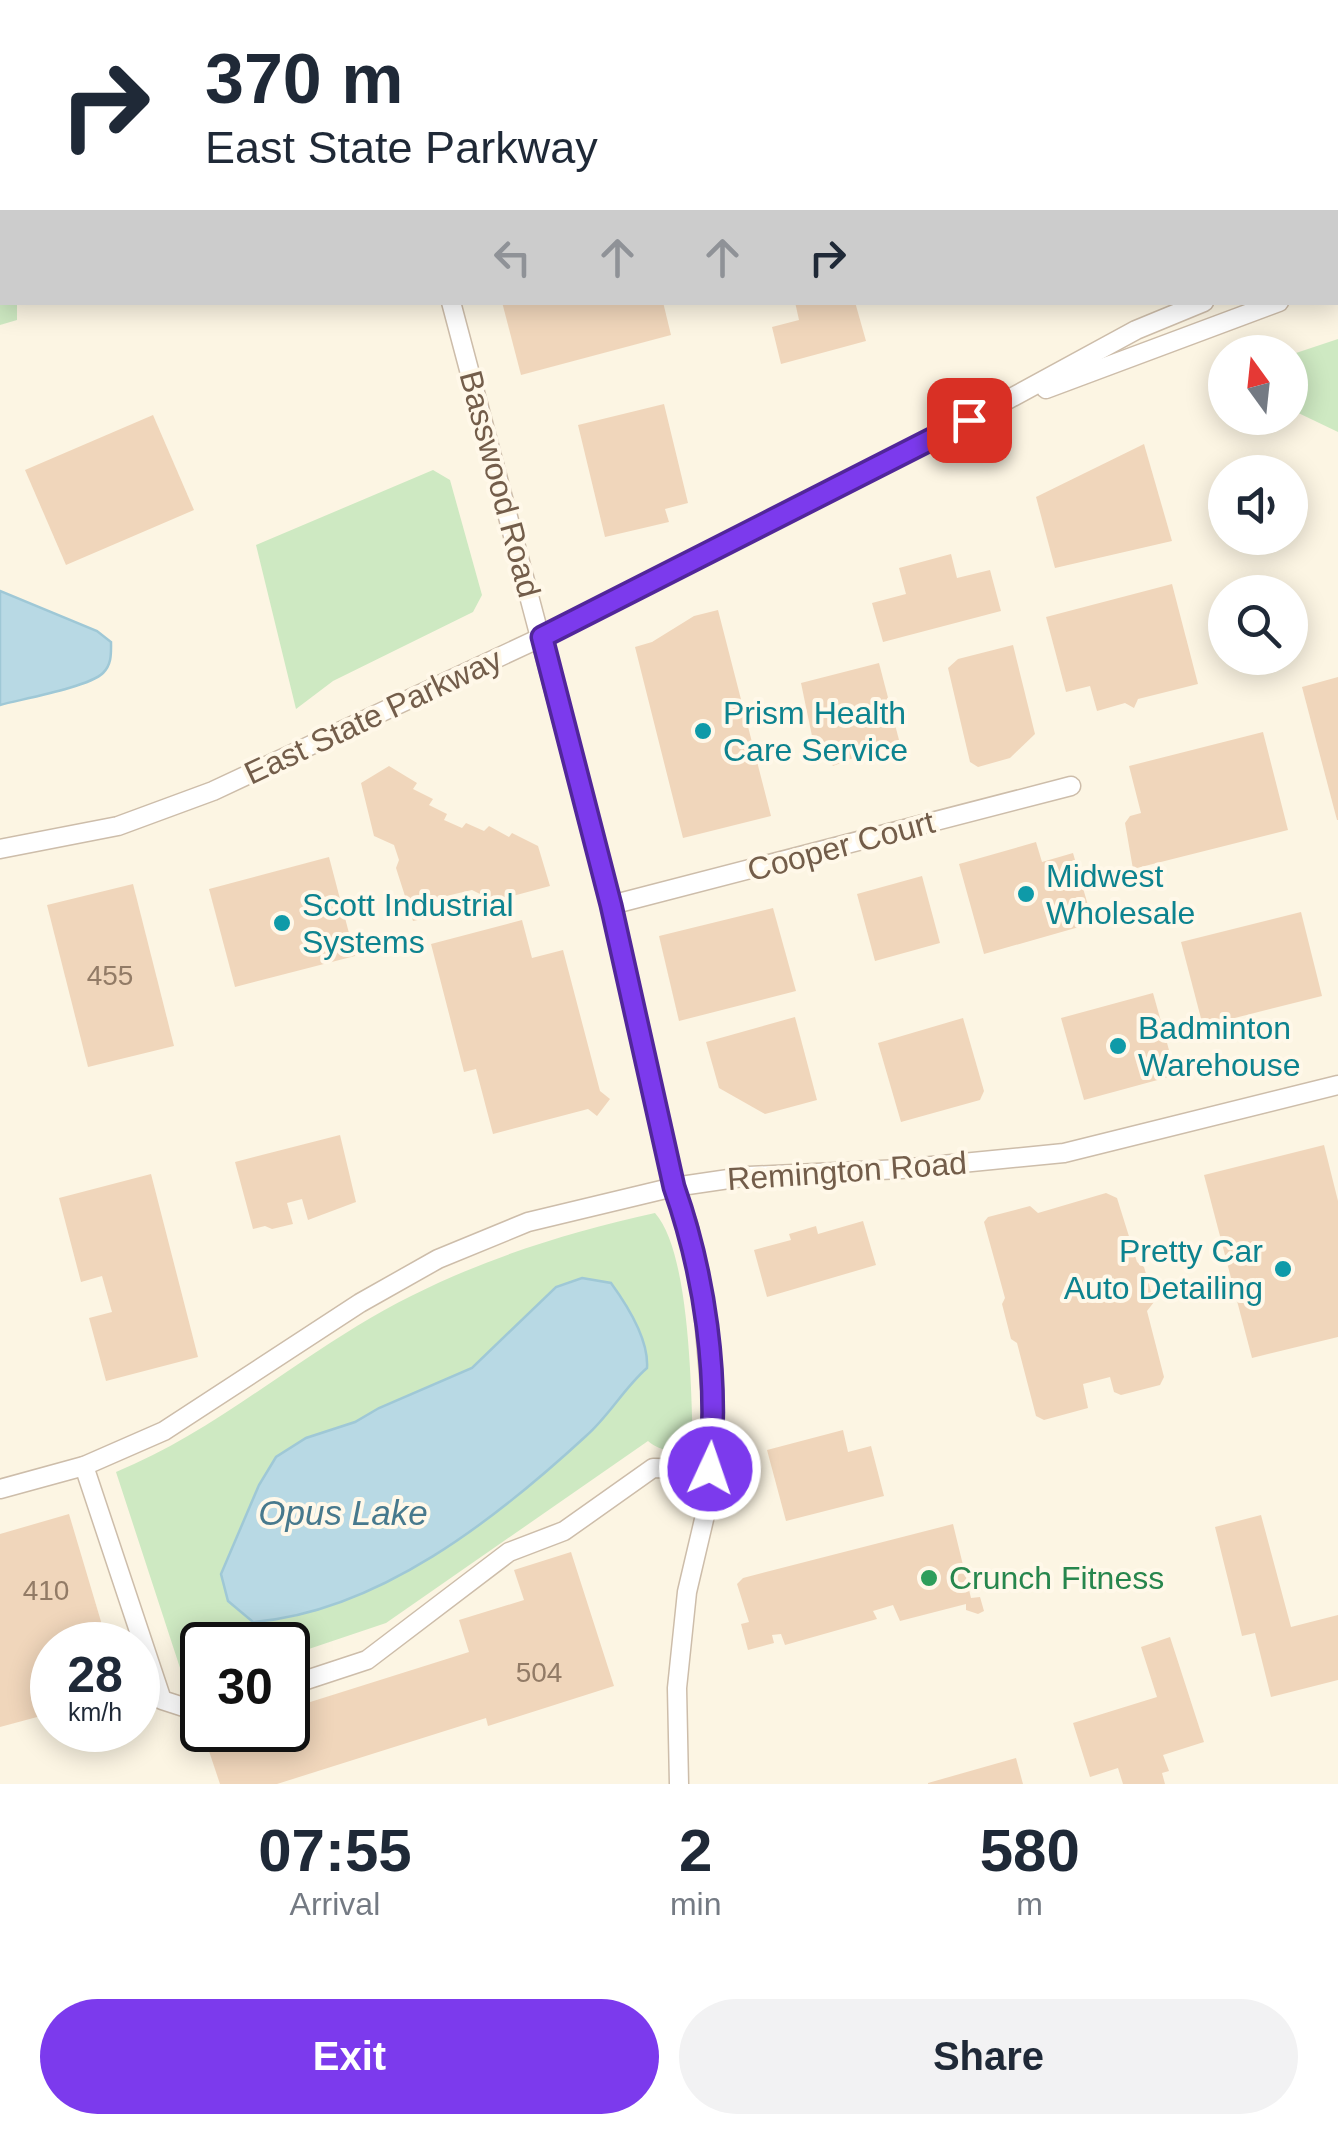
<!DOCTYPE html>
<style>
body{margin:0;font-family:Helvetica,sans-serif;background:#f2f2f3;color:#1f2937;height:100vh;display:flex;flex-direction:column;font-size:38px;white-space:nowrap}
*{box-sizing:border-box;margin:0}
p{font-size:32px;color:#747a83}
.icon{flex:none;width:55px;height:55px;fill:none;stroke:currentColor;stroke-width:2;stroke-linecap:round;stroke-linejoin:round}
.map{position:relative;height:1784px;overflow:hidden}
.panel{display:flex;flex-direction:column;background:#fff;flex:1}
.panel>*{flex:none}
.banner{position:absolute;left:0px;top:0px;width:1340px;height:305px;box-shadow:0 5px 25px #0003;background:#fff;color:#1f2937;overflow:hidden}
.needle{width:65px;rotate:345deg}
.controls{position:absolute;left:1208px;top:335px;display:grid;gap:20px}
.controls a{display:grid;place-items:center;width:100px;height:100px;border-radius:50%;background:#fff;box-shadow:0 5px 25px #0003;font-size:50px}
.speed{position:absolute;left:30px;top:1622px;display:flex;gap:20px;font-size:50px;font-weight:700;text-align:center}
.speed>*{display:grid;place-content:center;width:130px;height:130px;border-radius:50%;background:#fff;box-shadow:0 5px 25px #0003;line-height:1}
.speed small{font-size:25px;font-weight:400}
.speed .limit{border:5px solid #111;border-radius:15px;background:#fff;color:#111}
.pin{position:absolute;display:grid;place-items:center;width:85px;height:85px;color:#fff;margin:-42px;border-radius:20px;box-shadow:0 5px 15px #0006}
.me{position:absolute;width:110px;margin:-55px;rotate:3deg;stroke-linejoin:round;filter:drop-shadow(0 0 8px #0008)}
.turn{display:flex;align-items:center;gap:35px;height:210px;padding:0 40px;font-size:45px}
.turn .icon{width:130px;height:130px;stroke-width:2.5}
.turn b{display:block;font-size:70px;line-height:85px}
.lanes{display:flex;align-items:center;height:95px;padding:0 40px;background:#0003;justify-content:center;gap:50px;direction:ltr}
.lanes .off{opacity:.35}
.eta{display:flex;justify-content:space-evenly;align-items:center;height:170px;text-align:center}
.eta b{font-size:60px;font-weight:700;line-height:70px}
.action{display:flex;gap:20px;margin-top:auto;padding:20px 40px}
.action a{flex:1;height:115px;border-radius:60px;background:#7c3aed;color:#fff;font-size:40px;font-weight:700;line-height:115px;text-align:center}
.action a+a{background:#f2f2f3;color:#1f2937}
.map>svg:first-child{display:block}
.green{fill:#cee9c2}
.water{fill:#b8d9e4;stroke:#9fc8d6;stroke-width:2.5}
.building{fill:#f0d6bb}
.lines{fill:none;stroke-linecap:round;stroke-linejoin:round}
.minor-casing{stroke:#cdbdaa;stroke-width:21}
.minor{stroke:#fff;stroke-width:18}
.route-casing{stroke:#51269a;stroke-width:25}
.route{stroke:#7c3aed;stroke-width:18}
.culture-dot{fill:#0f9aa8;stroke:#fff8e9;stroke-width:4}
.leisure-dot{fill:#2e9e5b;stroke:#fff8e9;stroke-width:4}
.labels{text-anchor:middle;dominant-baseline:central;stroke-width:8;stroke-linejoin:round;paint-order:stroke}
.number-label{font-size:28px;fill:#927b66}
.street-label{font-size:32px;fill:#735d4a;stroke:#fff8e9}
.culture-label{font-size:32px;fill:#0d838f;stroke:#fff8e9;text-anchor:start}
.leisure-label{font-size:32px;fill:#27864d;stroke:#fff8e9;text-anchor:start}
.water-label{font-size:35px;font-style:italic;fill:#47798d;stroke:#fff8e9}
</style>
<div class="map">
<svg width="1338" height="1784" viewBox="0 0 1338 1784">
<rect width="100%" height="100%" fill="#fcf5e3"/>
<g class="green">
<path d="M0,0L58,2H2V302L17,303V320L0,325Z"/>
<path d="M1338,339V432L1290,409V355Z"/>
<path d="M433,470L450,480L482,595L473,612L333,681L296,709L256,545Z"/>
<path d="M655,1213C690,1252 691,1390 693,1443C677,1451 663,1454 648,1441L386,1623L288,1656V1645H202V1685L193,1688L181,1671L116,1472C204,1436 276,1375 357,1326C449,1270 550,1236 655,1213Z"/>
</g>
<g class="water">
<path d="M0,591L97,631L111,642C111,653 112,664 103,673C89,687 22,699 0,705Z"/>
<path d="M582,1278L611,1283C627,1305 649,1340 647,1368C624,1388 609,1416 586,1436C496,1519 378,1612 253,1622L228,1601L221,1574L259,1485L276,1457L306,1438L355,1422L379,1408L472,1368L556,1287Z"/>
</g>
<g class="building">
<path d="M502,302H663L671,335L521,375Z"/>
<path d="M795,302H855L866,341L781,364L772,327L799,320Z"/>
<path d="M664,404L688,503L665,509L669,522L605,537L578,425Z"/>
<path d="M153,415L194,510L66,565L25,470Z"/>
<path d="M1144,444L1172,541L1055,568L1036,497Z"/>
<path d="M951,554L957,578L990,570L1001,611L883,642L872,603L906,594L899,568Z"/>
<path d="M1172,584L1198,684L1138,699L1134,708L1125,703L1097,711L1090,686L1066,692L1046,617Z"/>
<path d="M718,610L771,816L683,838L635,647L652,642L694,616Z"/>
<path d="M1013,645L1035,734L1010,758L978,767L970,762L948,668L958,659Z"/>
<path d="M879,663L899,740L833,766L812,736L801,683Z"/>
<path d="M1338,677V820H1337L1302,687Z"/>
<path d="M1263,732L1288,830L1133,869L1125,823L1130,816L1141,813L1129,766Z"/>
<path d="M389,766L417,783L413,789L433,799L429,805L447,814L444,820L462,828L466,823L484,831L489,826L509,837L512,833L538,846L550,886L494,901L472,890L442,897L431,917L413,921L396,868L399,860L394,845L374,836L361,783Z"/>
<path d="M1036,842L1042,862L1073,853L1093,923L984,954L959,864Z"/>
<path d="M329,857L355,956L235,987L209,889Z"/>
<path d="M922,876L940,943L875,961L857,894Z"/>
<path d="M133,884L174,1046L88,1067L47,905Z"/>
<path d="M773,908L796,991L679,1021L659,936Z"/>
<path d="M1301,912L1322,996L1203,1026L1181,942Z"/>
<path d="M522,920L532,958L563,950L600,1091L610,1099L597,1116L588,1109L493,1134L476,1069L464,1072L431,944Z"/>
<path d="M1153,993L1176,1075L1084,1100L1061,1018Z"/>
<path d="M795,1017L817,1100L765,1114L719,1088L706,1042Z"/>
<path d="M963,1018L984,1091L980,1100L901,1122L878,1043Z"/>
<path d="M340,1135L356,1202L308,1220L302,1199L287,1203L293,1224L272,1229L265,1226L253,1229L235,1162Z"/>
<path d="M1324,1145L1338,1201V1337L1252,1358L1204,1175Z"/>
<path d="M151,1174L198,1357L106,1381L89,1318L112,1312L102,1276L81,1282L59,1198Z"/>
<path d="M1106,1193L1117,1198L1137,1262L1144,1267L1154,1302L1147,1311L1164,1377L1160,1385L1121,1395L1114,1392L1110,1377L1083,1384L1088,1408L1044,1420L1036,1416L1017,1343L1011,1339L1002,1304L1005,1298L984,1222L988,1217L1030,1206L1038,1213Z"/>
<path d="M863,1221L876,1265L767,1297L754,1250L791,1240L789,1234L816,1226L818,1234Z"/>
<path d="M843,1430L848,1452L871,1446L884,1496L786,1521L767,1450Z"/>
<path d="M69,1514L108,1645H52V1713L0,1727V1534Z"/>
<path d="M1261,1515L1291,1627L1338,1615V1680L1271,1697L1255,1633L1242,1636L1215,1527Z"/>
<path d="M953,1524L971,1598L980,1597L984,1611L978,1614L966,1610V1604L900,1621L893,1605L873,1611L877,1619L785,1645L781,1634L772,1635L774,1643L748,1650L741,1624L749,1622L737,1584L743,1578Z"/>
<path d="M571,1552L614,1686L488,1726L486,1718L277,1784H220L204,1736L223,1730H288V1709L469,1652L459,1620L524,1600L514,1570Z"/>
<path d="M1170,1637L1204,1742L1163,1755L1169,1771L1162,1773L1165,1784H1123L1118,1768L1090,1777L1073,1723L1157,1697L1141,1647Z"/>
<path d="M1016,1758L1023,1784H928V1783Z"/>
</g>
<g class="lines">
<defs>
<g id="minor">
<path d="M136,0L142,2"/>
<path d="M451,302L611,905L674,1187L688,1224L701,1284L714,1430L706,1511L687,1592L677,1688L679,1784"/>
<path d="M1046,389L1279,302"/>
<path d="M0,849L118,826L213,791L542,637L998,405L1136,330L1204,302"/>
<path d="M611,905L1071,786"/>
<path d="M84,1466L162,1700L202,1713"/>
<path d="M0,1489L84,1466L164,1431L360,1303L438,1259L528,1222L674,1187L749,1176L901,1169L1064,1153L1338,1085"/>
<path d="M288,1686L367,1660L509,1552L564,1531L653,1468L710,1469"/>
</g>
</defs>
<use href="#minor" class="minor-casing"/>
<use href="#minor" class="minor"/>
</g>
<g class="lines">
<defs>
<path id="route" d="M710,1469C719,1376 705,1275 674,1187L611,905L542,637L969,420"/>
</defs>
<use href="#route" class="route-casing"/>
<use href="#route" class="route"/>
</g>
<g class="culture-dot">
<circle cx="703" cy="731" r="10"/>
<circle cx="1026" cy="894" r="10"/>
<circle cx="282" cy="923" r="10"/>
<circle cx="1118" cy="1046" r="10"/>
<circle cx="1283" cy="1269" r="10"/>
</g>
<circle class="leisure-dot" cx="929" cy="1578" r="10"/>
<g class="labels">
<g class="number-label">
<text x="110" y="975">455</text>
<text x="46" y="1590">410</text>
<text x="539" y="1672">504</text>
</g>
<g class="street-label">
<text transform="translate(500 484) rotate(75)">Basswood Road</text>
<text transform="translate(373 716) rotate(-25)">East State Parkway</text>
<text transform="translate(841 846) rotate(-15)">Cooper Court</text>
<text transform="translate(847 1171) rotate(-4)">Remington Road</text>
</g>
<g class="culture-label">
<text x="723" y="713">Prism Health<tspan x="723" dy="37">Care Service</tspan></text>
<text x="1046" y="876">Midwest<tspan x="1046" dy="37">Wholesale</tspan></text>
<text x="302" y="905">Scott Industrial<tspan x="302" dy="37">Systems</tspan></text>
<text x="1138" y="1028">Badminton<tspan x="1138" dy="37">Warehouse</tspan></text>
<text x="1263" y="1251" text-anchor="end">Pretty Car<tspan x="1263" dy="37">Auto Detailing</tspan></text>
</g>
<g class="leisure-label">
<text x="949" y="1578">Crunch Fitness</text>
</g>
<g class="water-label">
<text x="343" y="1512">Opus Lake</text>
</g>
</g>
</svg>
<div class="controls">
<a><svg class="needle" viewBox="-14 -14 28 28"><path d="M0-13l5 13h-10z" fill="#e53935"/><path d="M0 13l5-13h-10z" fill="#747a83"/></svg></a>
<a><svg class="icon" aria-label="sound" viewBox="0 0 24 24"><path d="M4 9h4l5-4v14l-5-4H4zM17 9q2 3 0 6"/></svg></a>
<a><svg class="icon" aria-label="search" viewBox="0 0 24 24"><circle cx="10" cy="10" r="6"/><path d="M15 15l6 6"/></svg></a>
</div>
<div class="speed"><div>28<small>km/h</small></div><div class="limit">30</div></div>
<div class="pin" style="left:969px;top:420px;background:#d93025"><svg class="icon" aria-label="arrive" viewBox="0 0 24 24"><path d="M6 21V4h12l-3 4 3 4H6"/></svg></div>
<svg class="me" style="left:710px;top:1469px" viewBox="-20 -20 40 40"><circle r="17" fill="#7c3aed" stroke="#fff" stroke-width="3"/><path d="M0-11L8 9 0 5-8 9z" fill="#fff"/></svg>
<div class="banner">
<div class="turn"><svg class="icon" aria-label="right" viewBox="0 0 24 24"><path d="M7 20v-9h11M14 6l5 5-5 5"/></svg><div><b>370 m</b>East State Parkway</div></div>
<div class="lanes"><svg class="icon off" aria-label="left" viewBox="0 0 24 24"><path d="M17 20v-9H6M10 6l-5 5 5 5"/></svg><svg class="icon off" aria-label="ahead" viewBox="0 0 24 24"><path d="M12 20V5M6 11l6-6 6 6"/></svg><svg class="icon off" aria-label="ahead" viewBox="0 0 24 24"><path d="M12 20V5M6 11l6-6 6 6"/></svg><svg class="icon" aria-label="right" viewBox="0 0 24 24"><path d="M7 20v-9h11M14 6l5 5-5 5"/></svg></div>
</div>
</div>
<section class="panel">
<div class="eta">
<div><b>07:55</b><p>Arrival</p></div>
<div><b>2</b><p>min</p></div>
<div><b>580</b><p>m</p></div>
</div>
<div class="action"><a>Exit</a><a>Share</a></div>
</section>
